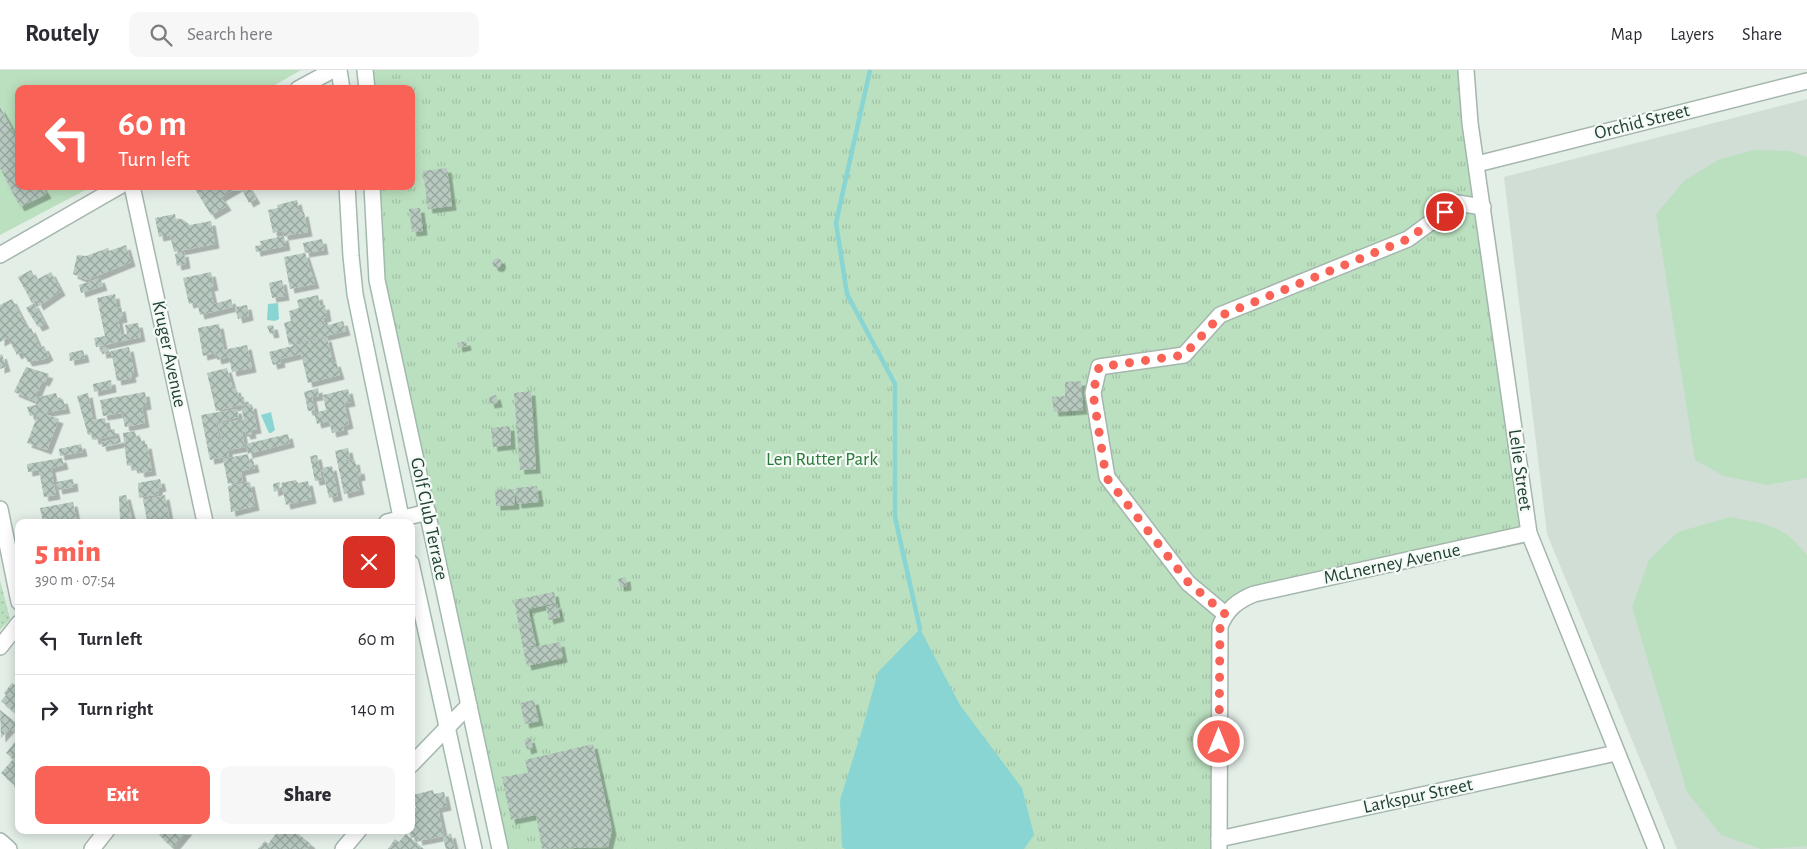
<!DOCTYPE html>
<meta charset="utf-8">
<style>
body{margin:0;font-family:"Alegreya Sans",sans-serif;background:#f7f7f7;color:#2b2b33;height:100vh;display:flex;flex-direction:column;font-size:19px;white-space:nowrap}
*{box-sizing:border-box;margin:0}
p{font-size:16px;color:#7c7c81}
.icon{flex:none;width:28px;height:28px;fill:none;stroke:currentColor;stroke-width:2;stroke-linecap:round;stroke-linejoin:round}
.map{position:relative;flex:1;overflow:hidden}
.sheet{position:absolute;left:15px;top:449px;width:400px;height:315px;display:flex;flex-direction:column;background:#fff;border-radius:10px;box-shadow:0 2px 12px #0003}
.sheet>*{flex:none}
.hud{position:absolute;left:15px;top:15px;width:400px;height:105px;border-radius:10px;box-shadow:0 2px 12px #0003;background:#f86257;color:#fff;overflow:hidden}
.pin{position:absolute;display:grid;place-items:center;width:42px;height:42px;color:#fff;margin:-21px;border:2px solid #fff;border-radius:50%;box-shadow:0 1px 5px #0007}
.me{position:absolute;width:55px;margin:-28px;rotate:0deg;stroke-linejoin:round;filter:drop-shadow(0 0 4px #0008)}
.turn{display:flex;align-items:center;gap:18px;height:105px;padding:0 20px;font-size:22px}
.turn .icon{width:65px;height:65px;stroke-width:2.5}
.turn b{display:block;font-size:35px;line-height:42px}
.round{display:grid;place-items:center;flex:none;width:52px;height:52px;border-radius:10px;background:#f7f7f7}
.overview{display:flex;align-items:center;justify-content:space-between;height:85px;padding:0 20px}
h1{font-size:30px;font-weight:800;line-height:38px;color:#f86257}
.action{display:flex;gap:10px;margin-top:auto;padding:10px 20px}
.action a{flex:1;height:58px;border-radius:10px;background:#f86257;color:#fff;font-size:20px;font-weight:800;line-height:58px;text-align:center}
.action a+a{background:#f7f7f7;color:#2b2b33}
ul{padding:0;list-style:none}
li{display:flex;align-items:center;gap:15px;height:70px;padding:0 20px;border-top:1px solid #e1e1e2}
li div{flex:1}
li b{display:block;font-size:19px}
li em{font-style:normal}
header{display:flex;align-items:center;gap:30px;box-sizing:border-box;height:70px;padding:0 25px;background:#fff;border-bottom:1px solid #e1e1e2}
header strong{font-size:24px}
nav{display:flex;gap:28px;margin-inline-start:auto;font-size:18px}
.search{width:350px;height:45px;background:#f7f7f7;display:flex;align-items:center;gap:12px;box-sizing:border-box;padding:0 18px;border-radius:10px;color:#7c7c81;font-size:19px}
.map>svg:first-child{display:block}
.built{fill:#d1ded6}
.grass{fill:url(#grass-dots)}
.park{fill:url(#park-tufts)}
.pitch{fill:#bbe0bf}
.water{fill:#89d5d3}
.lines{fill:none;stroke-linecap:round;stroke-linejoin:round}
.stream{stroke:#89d5d3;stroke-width:4.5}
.building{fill:url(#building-cross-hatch);filter:url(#shadow)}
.street-casing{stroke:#a5b6ad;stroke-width:18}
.secondary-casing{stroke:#a1baad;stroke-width:18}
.street{stroke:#fff;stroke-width:15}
.secondary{stroke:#fff;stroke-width:15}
.route{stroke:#f86257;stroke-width:9;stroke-dasharray:0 16.2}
.labels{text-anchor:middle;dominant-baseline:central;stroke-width:4.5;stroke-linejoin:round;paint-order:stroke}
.street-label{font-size:19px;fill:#224033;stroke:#f4faf6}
.park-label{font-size:19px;fill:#2a793a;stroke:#f4faf6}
</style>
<header>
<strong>Routely</strong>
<div class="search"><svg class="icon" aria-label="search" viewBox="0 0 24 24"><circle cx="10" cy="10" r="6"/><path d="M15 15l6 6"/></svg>Search here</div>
<nav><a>Map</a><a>Layers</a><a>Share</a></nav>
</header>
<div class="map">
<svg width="1807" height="779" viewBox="0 0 1807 779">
<defs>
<pattern id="grass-dots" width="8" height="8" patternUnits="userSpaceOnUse" patternTransform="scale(1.25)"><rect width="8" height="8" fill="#bbe0bf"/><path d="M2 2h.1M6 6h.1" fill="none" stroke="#a0c1a5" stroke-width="1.8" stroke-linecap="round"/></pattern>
<pattern id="park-tufts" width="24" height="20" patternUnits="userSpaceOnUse" patternTransform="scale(1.25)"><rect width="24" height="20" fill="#bbe0bf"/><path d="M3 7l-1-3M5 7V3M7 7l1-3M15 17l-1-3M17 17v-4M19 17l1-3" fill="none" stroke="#a0c1a5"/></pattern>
<pattern id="building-cross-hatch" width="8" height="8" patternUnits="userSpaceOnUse" patternTransform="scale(1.25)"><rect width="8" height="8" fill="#b8c9c0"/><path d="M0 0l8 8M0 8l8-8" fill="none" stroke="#95a59d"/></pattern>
<filter id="shadow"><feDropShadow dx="4.5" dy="4.5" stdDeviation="0" flood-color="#0004"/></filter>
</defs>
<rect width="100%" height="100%" fill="#e3eee7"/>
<path class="built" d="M1807,29V779H1677L1547,464L1504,107Z"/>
<path class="grass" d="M0,510L10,549L0,560Z"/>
<path class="park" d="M373,0H1461L1525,461L1228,534L1215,779H508L384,208L379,116H411V19H375Z"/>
<g class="pitch">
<path d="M0,0H301L268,19H19V116H93L0,165Z"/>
<path d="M1754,80L1789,81L1807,87V408L1767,415L1724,406L1695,390L1656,144L1685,110L1720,89Z"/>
<path d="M1730,447C1769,455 1780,453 1807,485V776L1761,779L1721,765L1687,722L1632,537L1649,490L1678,462Z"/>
</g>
<g class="water">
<path d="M278,233L279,249L275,251L267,250L268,234Z"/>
<path d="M271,342L275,360L271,363H269L261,345Z"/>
<path d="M920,559L960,635L1022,718L1034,765L1024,779H845L842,777L840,730L862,660L878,602Z"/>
</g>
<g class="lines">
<path class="stream" d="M870,0L836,153L847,224L895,314V447L920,559"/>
</g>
<g class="building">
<path d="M0,37L19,72V116H42L47,124L20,137L0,98Z"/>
<path d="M447,98L452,136L428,139L423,101Z"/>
<path d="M200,116H248L256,129L249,133L240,116L221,127L227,136L211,145L195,119Z"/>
<path d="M297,130L300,143L304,142L308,162L284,166L282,161L273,163L268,140L278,138L277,135Z"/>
<path d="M420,138L423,161L412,162L409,139Z"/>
<path d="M175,144L176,150L182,149L190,155L211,151L215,174L174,182L170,165L159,167L155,148Z"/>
<path d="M284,166L286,176L256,182L255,176L261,175L260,171Z"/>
<path d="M322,169L324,180L305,183L303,173Z"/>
<path d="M126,175L131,192L87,210L73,204L77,185L86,186L108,178L109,181Z"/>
<path d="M184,182L186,194L177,196L175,184Z"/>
<path d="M305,183L315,214L290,219L284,187Z"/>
<circle cx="497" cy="193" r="4.5"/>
<path d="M31,200L36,210L51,202L61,221L39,236L36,230L32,233L18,207Z"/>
<path d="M211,202L214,216L210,217L214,234L231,229L233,237L200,245L197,232L189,234L183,208Z"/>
<path d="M100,208L103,216L81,223L79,215Z"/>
<path d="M282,210L285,226L272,228L269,213Z"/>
<path d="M115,224L117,238L121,237L123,248L118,249L121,265L127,264L125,255L138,253L141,267L96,277L94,268L105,266L97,228Z"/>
<path d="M318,225L320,236L325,235L327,247L323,248L325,256L343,251L346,261L289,275L284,253L291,251L289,241L299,238L297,230Z"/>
<path d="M12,229L28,260L31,258L40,278L44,276L49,286L44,289L28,292L22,282L17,285L8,268L0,272V235Z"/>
<path d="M34,233L45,254L38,257L26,238Z"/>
<path d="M247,235L249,246L238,249L235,237Z"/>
<path d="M219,254L224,280L247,275L252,298L232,302L229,287L217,290L215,283L203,286L198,258Z"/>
<path d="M273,255L275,263L270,264L267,256Z"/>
<path d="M327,267L333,293L336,292L340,305L308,313L301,284L280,289L281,293L273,295L269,282Z"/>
<path d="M466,271L467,276L458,278L457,273Z"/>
<path d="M108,277L109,283L102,284L101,278Z"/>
<path d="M129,277L134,302L131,303L132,308L117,311L111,281Z"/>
<path d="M83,280L85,288L70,291L69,283Z"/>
<path d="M2,284L6,297L0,299V285Z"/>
<path d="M26,297L49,304L45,312L42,311L35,328L56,323L58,330L63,329L66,339L43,343L59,349L47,380L27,373L38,344L30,346L27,337L36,335L35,331L14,322Z"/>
<path d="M227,298L233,319L236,318L239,328L244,327L245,334L216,341L207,303Z"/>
<path d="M111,310L112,318L94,322L93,314Z"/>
<path d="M1081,311L1083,340L1054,342L1052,327L1065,326V312Z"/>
<path d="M318,318L319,326L312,327L315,340L308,341L304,322Z"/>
<path d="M348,319L351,332L344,333L349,354L343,356L344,360L332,363L329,351L317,354L314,343L326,340L323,325Z"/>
<path d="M531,321L536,399L520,400L514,323Z"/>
<path d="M145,322L147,335L142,336L145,353L125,357L122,343L103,346L100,330Z"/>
<path d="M88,323L93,350L105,348L107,360L114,359L116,365L94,370L93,364L88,365L77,326Z"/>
<path d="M496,325L498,333L490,334L489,327Z"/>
<path d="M252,334L257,359L251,360L252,364L246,365L245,362H242L245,377L228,380L229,386L210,390L201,345L237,339L239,347L219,352L217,346L218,352L216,353L220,372H222L218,354L244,349L241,336Z"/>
<path d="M510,356L511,375L493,377L491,358Z"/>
<path d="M135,361L136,367L140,366L142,375L147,374L152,401L140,403L139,398L133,399L132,395L127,396L123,363Z"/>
<path d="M288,364L290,373L248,384L246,374Z"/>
<path d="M120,368L121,373L102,377L101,372Z"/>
<path d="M81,374L83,382L60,386L59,379Z"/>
<path d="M348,378L350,389L345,390L347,392L355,390L357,400L360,399L361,406L357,407L360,420L344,424L335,381Z"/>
<path d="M248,384L249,391L253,390L255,398L241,401L243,411L228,414L223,389Z"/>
<path d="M317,385L322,410L315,411L310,386Z"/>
<path d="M62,388L64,395L51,398L56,425L44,427L39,400L28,402L27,394Z"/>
<path d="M332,396L338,426L329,428L322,398Z"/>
<path d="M73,409L74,417L58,420L56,412Z"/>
<path d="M160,409L162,417L158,418L159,424L139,428L138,413Z"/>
<path d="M296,410L298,413L308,411L312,429L286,435L281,413Z"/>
<path d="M250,412L255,436L231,442L228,416Z"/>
<path d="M280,412L279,420L274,422L273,414Z"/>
<path d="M537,416L539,432L517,434L515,418Z"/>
<path d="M514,419L515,435L496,436L495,420Z"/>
<path d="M126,425L132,448L120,450L119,426Z"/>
<path d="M165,425L170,452H141L147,450L143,430Z"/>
<path d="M73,432L77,452H43L40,438Z"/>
<path d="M626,507L627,516L620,517L618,509Z"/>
<path d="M554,522L556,533L528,539L536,575L523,578L514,530Z"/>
<path d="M557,534L560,547L549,550L546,537Z"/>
<path d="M560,572L563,588L527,596L523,579Z"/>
<path d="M19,610V646L1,631L6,625L4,623L12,613L15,615Z"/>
<path d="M534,630L539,651L525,654L520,633Z"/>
<path d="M0,640L19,655L15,662L10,658L1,668Z"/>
<path d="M19,667V680L12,688L6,683Z"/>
<path d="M530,668L533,678L527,680L524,670Z"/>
<path d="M593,674L612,760L608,777L542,779L536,745L511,750L502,707L528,703L525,690Z"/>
<path d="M14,688L19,692V721L14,717L15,715L1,703Z"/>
<path d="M433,720L434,724L444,722L447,736L438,738L444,766L418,771L417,766L411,768L409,760H411V739L416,738L413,725Z"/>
<path d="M163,760H188L173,778L159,765Z"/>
<path d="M279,760H293L311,774L307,779H258L265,771L268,774Z"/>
<path d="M451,763L455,779H446L443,768Z"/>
<path d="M406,764L413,770L424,779H388L395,769L399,772Z"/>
</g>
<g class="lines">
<defs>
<g id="street">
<path d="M1466,0L1470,53L1529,463L1656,779"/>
<path d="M298,19L333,0"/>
<path d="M1477,94L1807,11"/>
<path d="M132,116L205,452"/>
<path d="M0,185L120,116"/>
<path d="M0,439L19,532"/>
<path d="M387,452L428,442"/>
<path d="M1225,544L1188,513L1107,407L1093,323L1099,297L1184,285L1220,245L1408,169L1457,133L1483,137"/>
<path d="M0,577L19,553"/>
<path d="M411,695L469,635"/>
<path d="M1219,769L1616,683"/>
<path d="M0,771L9,779"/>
<path d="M92,779L107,760"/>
<path d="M343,779L359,760"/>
<path d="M1219,779L1220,556C1227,539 1237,531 1254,524L1529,463"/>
</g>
<g id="secondary">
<path d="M339,0L342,19"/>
<path d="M365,0L367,19"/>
<path d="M347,116L351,186L355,224L402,452"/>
<path d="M372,116L377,210L500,779"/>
<path d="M411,493L474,779"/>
</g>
</defs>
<use href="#street" class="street-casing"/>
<use href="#secondary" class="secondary-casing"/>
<use href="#street" class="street"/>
<use href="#secondary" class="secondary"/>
</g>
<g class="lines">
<path class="route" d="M1219,672L1220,556L1225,544L1188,512L1106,407L1093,323L1099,297L1184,285L1220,246L1408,169L1445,142"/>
</g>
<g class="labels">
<g class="street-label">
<text transform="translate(1642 52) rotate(-14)">Orchid Street</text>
<text transform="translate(169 284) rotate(78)">Kruger Avenue</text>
<text transform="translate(1520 400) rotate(82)">Lelie Street</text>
<text transform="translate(429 449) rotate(78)">Golf Club Terrace</text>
<text transform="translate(1392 494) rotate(-12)">McLnerney Avenue</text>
<text transform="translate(1418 726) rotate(-12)">Larkspur Street</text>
</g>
<g class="park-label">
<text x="822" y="389">Len Rutter Park</text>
</g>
</g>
</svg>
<div class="pin" style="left:1445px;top:142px;background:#d93025"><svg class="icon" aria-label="arrive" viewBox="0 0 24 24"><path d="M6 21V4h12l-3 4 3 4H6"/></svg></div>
<svg class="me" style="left:1219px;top:672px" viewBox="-20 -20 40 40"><circle r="17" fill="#f86257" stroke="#fff" stroke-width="3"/><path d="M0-11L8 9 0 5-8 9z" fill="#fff"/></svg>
<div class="hud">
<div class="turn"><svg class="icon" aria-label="left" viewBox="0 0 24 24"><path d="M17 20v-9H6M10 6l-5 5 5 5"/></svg><div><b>60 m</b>Turn left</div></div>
</div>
<section class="sheet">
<div class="overview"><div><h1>5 min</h1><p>390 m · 07:54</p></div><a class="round" style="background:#d93025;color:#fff"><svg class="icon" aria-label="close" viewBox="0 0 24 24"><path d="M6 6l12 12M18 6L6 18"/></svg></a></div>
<ul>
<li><svg class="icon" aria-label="left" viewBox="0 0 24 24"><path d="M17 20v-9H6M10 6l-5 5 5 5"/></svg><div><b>Turn left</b></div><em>60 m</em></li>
<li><svg class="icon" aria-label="right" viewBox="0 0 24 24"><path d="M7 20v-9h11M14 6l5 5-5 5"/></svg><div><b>Turn right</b></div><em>140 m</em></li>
</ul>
<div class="action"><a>Exit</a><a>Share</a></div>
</section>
</div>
